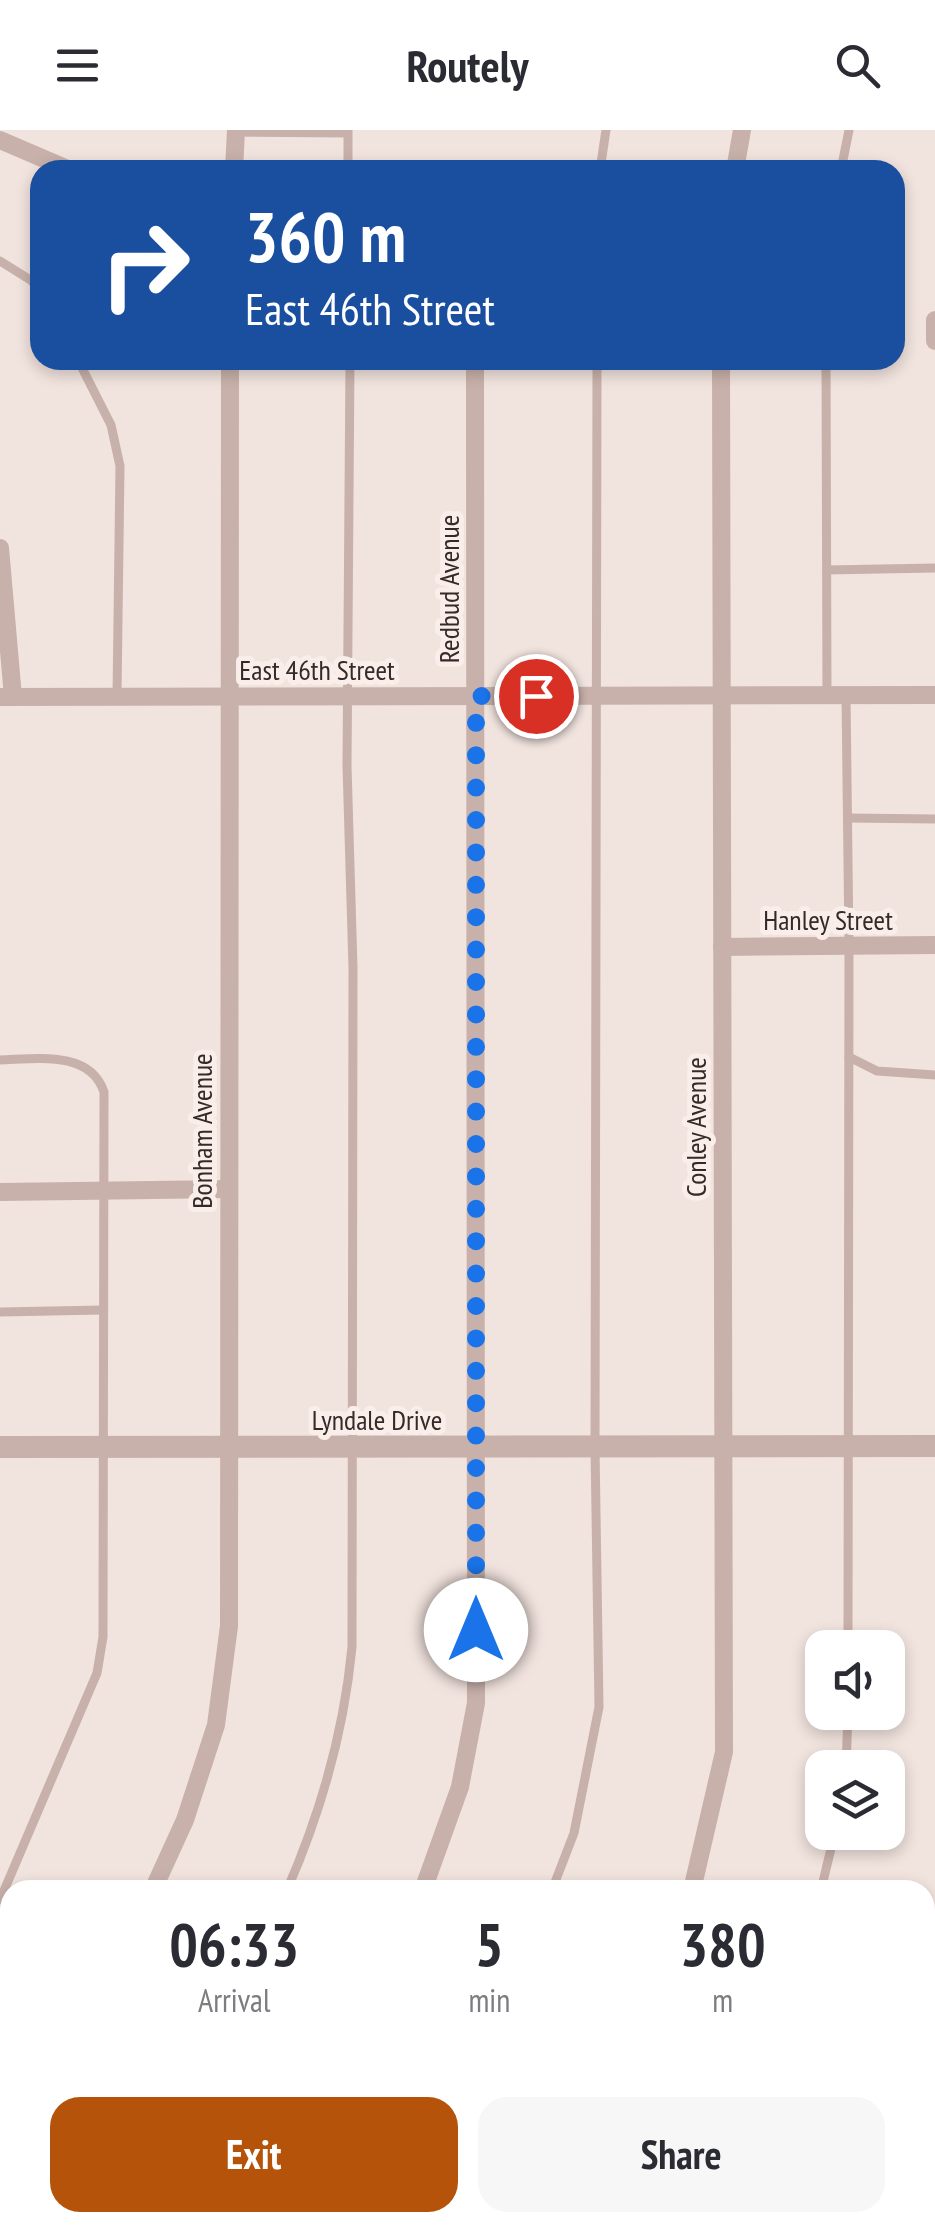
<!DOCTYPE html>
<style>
body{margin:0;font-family:"PT Sans Narrow",sans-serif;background:#f7f7f7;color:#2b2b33;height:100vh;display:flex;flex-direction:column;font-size:38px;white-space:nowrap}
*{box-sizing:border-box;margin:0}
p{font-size:32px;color:#7c7c81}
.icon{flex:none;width:55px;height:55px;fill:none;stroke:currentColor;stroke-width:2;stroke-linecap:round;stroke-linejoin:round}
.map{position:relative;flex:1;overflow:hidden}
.details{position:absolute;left:0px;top:1750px;width:935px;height:352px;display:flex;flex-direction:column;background:#fff;border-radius:30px 30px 0 0;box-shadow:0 5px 15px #0003}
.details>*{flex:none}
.guide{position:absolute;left:30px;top:30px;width:875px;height:210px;border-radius:30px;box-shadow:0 5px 15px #0003;background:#1a4fa0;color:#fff;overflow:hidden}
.buttons{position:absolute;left:805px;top:1500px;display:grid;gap:20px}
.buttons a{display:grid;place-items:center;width:100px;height:100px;border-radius:20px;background:#fff;box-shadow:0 5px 15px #0003;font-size:50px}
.pin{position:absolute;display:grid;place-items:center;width:85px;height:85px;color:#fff;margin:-42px;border:5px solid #fff;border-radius:50%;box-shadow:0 2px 10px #0007}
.me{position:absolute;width:110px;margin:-55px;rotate:0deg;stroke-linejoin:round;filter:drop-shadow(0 0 8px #0008)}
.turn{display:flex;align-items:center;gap:35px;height:210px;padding:0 50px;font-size:45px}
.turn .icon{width:130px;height:130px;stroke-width:2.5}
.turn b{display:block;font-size:70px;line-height:85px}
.eta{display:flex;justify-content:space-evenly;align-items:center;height:170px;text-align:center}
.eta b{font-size:60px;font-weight:700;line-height:70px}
.action{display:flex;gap:20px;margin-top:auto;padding:20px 50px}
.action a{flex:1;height:115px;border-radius:30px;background:#b45309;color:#fff;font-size:40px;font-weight:700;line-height:115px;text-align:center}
.action a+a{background:#f7f7f7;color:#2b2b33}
header{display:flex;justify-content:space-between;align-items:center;height:130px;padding:0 50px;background:#fff;font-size:45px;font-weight:700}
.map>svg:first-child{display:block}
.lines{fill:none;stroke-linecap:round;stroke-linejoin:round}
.service{stroke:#c8b1aa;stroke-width:9}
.minor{stroke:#c8b1aa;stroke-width:18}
.tertiary{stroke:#c8b1aa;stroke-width:22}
.route{stroke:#1a73e8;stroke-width:18;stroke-dasharray:0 32.4}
.labels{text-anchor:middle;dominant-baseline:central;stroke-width:10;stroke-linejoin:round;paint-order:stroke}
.street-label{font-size:28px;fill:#362a29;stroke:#f9eeea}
</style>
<header><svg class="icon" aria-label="menu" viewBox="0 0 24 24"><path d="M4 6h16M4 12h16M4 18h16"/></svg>Routely<svg class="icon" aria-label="search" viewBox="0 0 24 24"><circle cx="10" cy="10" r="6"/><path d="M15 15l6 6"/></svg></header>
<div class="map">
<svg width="935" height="2102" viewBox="0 0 935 2102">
<rect width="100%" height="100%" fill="#f1e3de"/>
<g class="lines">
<g class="service">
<path d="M348,0V40"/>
<path d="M236,2L347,3"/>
<path d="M600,40L606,0"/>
<path d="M841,40L849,0"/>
<path d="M0,131L32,151L40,163"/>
<path d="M78,230L111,295L120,336L117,567"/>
<path d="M826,230L827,565"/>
<path d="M827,440L935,438"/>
<path d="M846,565L849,816L848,1518"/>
<path d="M848,688L935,689"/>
<path d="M849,927L877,941L935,945"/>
<path d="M0,930C36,929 90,920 104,962L103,1507L97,1543L0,1770"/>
<path d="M0,1182L102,1180"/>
<path d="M846,1638L848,1582"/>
<path d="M287,1760C321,1682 344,1602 352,1517L353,838L347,636L350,230"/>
<path d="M552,1760L574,1703L599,1577L595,1318L597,230"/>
<path d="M821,1760L835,1702"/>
<path d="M137,2102L141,2092"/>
<path d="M402,2102L406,2092"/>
<path d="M484,2102L488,2092"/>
</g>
<g class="minor">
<path d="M0,10L70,40"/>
<path d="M234,40L236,0"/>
<path d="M735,40L742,0"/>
<path d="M935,190V211"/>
<path d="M0,418L13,567"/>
<path d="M0,567L935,565"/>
<path d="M722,817L935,815"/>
<path d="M0,1062L228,1059"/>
<path d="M153,1760L185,1690L216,1595L229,1496L230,230"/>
<path d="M423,1760L460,1657L476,1573L475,230"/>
<path d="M692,1760L724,1622L721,230"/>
<path d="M0,1810L10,1815"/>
<path d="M925,1844L935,1811"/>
<path d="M644,2092L665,2102"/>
<path d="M2,2102L10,2083"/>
<path d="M273,2102L277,2092"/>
<path d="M812,2102L816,2092"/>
</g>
<path class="tertiary" d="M0,1317L935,1316"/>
</g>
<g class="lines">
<path class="route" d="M476,1500V566H536"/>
</g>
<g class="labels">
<g class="street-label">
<text transform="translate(448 459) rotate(-90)">Redbud Avenue</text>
<text x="317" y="539">East 46th Street</text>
<text x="828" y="789">Hanley Street</text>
<text transform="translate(695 997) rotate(-90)">Conley Avenue</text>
<text transform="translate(201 1001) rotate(-90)">Bonham Avenue</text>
<text x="377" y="1289">Lyndale Drive</text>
</g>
</g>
</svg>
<div class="buttons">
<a><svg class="icon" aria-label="sound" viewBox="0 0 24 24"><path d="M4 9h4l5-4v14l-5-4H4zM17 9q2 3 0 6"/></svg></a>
<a><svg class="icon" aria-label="layers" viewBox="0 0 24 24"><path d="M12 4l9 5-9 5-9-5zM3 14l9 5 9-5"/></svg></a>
</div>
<div class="pin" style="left:536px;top:566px;background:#d93025"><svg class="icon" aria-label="arrive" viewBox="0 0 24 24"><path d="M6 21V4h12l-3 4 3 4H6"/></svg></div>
<svg class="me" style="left:476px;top:1500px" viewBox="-20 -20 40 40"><circle r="19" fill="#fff"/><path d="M0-13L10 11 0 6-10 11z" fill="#1a73e8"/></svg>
<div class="guide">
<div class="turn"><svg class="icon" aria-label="right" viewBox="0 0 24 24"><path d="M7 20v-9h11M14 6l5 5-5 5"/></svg><div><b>360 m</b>East 46th Street</div></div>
</div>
<section class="details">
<div class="eta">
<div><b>06:33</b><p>Arrival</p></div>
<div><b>5</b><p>min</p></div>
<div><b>380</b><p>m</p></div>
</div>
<div class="action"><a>Exit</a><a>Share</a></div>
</section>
</div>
